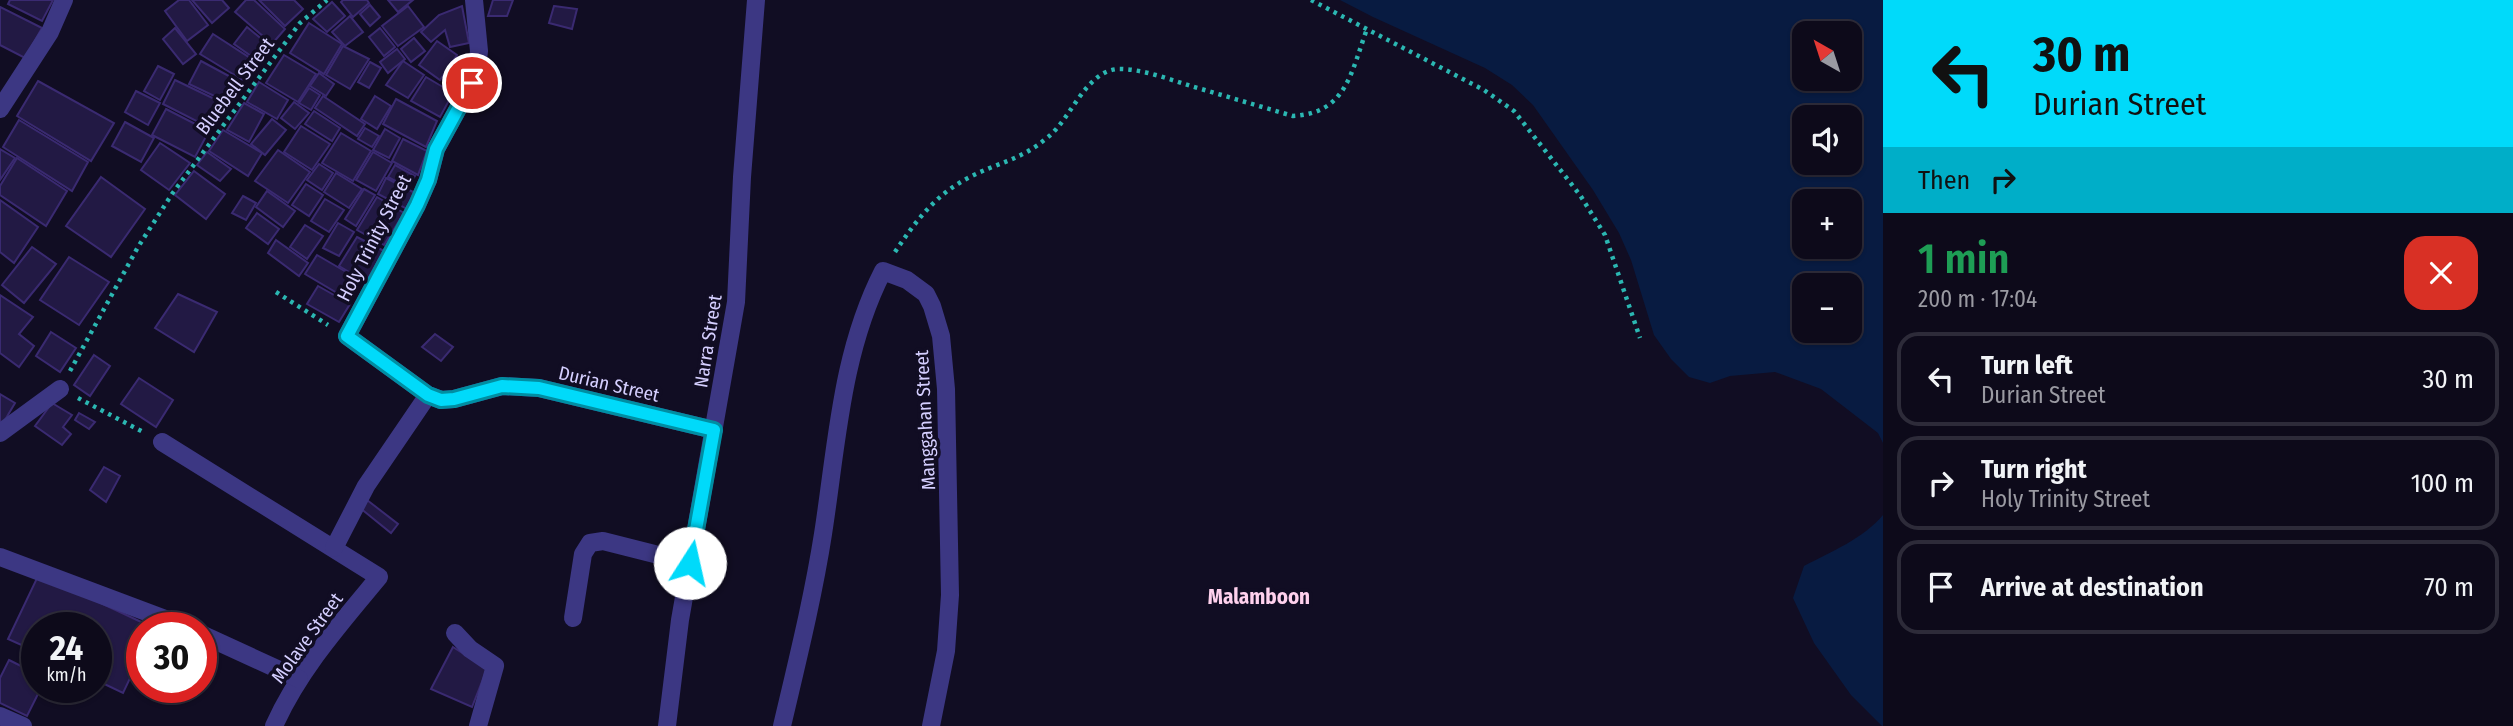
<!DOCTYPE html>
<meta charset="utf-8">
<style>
body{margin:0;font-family:"Fira Sans Condensed",sans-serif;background:#1b1827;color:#f1f3f6;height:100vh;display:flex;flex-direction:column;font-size:26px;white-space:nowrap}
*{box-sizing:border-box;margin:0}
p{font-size:23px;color:#9a9aa2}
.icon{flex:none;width:38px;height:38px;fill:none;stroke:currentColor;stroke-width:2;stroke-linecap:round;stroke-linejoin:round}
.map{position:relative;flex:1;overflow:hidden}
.details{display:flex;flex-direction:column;background:#0d0a1a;width:630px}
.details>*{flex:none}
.top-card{background:#00dafa;color:#111;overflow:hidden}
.needle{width:46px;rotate:321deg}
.buttons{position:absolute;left:1792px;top:21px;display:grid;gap:14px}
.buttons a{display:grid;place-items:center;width:70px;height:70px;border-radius:14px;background:#0d0a1a;box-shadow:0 2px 5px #0004,0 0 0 2px #2d2b39;font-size:35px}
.speed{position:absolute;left:21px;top:612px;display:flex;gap:14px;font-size:35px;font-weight:700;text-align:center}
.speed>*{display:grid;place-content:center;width:91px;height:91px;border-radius:50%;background:#0d0a1a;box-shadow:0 2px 5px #0004,0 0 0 2px #2d2b39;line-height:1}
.speed small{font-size:18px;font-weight:400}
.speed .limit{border:10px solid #d22;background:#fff;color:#111}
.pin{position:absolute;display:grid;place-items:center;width:60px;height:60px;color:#fff;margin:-30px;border:4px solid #fff;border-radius:50%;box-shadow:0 2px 7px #0007}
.me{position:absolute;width:77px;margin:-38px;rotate:10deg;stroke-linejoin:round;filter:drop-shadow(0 0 5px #0008)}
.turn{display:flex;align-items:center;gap:24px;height:147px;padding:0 35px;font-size:32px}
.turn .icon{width:91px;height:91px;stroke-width:2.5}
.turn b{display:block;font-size:49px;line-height:60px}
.then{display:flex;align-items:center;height:66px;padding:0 35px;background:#0003;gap:14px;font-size:26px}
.round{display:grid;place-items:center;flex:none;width:74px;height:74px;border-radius:21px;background:#1b1827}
.overview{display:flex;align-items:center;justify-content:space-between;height:119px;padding:0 35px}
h1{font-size:42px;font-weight:600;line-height:52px;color:#1e9e55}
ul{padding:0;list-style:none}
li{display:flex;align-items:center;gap:21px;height:94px;margin:0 14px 10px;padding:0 21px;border:4px solid #2d2b39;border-radius:21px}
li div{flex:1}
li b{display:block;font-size:26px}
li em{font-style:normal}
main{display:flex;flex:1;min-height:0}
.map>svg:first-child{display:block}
.water{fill:#081b41;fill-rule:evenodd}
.building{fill:#221944;stroke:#3a2a71;stroke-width:2}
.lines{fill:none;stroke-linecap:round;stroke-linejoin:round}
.path{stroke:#2bb7b2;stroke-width:4.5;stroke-dasharray:3.5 5;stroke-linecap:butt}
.minor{stroke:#3c3783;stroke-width:18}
.route-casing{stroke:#008ea2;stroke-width:18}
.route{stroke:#00dafa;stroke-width:12}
.labels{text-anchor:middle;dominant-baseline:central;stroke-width:7;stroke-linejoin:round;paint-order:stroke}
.street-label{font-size:19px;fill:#d5cfff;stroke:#110d23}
.neighbourhood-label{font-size:21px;font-weight:bold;fill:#ffd1ed;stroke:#110d23}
</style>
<main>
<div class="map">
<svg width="1883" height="726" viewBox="0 0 1883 726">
<rect width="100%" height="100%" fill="#110d23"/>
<g class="water">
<path d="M1340,0H1883V443L1878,433L1821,389L1775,372L1730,376L1710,383L1689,377L1671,359L1654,335L1631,260L1619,233L1593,190L1533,105L1512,85L1485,68L1373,17ZM1804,33H1850V79H1804ZM1804,117H1850V163H1804ZM1804,201H1850V247H1804ZM1804,285H1850V331H1804Z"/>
<path d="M1883,515V726H1882L1851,695L1814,643L1793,598L1804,566C1831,552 1864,538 1883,515Z"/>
</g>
<g class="building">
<path d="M10,0H53L42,21L8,4Z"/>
<path d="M179,0H189L208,25L187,41L165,11Z"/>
<path d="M192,0H222L229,8L212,23Z"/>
<path d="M246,0H254L285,29L272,44L235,12Z"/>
<path d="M259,0H294L303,9L285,26Z"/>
<path d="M343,0H367L369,3L353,17L341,2Z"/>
<path d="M388,0H413L398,12Z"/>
<path d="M493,0H513L507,16H488Z"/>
<path d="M332,2L345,16L327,32L313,19Z"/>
<path d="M370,5L380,17L370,26L360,14Z"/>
<path d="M408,6L424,27L398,46L382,26Z"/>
<path d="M462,6L469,43L450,47L445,30L431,42L421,32L439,15Z"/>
<path d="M554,6L577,9L572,29L549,23Z"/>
<path d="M0,7L42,28L25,58L0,45Z"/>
<path d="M350,16L363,32L345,46L332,32Z"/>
<path d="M309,23L342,44L324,74L290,53Z"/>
<path d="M247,27L270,46L258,61L234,44Z"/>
<path d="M175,28L196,54L183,64L163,39Z"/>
<path d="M380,28L395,47L384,56L369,37Z"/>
<path d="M213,34L258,63L246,82L200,54Z"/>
<path d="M414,38L425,51L411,62L401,49Z"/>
<path d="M437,41L457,55L440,80L419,65Z"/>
<path d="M343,46L369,59L350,89L326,75Z"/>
<path d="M397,49L405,59L388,73L380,62Z"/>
<path d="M284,55L316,74L298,102L266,83Z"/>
<path d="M458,57L472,65L457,89L443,80Z"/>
<path d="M201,61L240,82L229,103L189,84Z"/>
<path d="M403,61L424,75L408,98L386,85Z"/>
<path d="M370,62L381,68L369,88L358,82Z"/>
<path d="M158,66L174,74L160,100L144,91Z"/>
<path d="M319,73L334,84L326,96L310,86Z"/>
<path d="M426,77L453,93L440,117L411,101Z"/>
<path d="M175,80L225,104L212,129L163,104Z"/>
<path d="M38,81L114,123L91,161L17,116Z"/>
<path d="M259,82L288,100L277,119L247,102Z"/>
<path d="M309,88L320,95L311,110L299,103Z"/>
<path d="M136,91L160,103L148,125L125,112Z"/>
<path d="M323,96L365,124L357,136L315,108Z"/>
<path d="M375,96L391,106L377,129L361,119Z"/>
<path d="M396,99L437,121L426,147L383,124Z"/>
<path d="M294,102L309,113L295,129L281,118Z"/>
<path d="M244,103L264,114L249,142L227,130Z"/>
<path d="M166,109L209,131L195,157L152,135Z"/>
<path d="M314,111L340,128L332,141L305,124Z"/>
<path d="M272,119L286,130L265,155L251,144Z"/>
<path d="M19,120L88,162L72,191L3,147Z"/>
<path d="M125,122L154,138L141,162L112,146Z"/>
<path d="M301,126L330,144L312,170L284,152Z"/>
<path d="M365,128L379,136L372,147L358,139Z"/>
<path d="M385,129L400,138L389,158L373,150Z"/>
<path d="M223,130L262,153L248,176L209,151Z"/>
<path d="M341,133L371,151L353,181L322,163Z"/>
<path d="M403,139L427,151L418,175L392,161Z"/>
<path d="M160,143L190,163L169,190L141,170Z"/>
<path d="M0,149L15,158L0,180Z"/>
<path d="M278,150L310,172L288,203L255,181Z"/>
<path d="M207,152L231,169L220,181L197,165Z"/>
<path d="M373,152L392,163L376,191L356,180Z"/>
<path d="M17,158L67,191L46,226L0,195V186Z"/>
<path d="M319,164L333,173L322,190L307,180Z"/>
<path d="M395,165L415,176L408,188L388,177Z"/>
<path d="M194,171L225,194L206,219L175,195Z"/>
<path d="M336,173L362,189L349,208L324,192Z"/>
<path d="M101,177L145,209L111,257L66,226Z"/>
<path d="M386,178L415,193L407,209L378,194Z"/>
<path d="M306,184L323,195L309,216L292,205Z"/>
<path d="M364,189L375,195L356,226L345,219Z"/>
<path d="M267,191L295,211L283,227L256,207Z"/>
<path d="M243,196L256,203L246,220L232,213Z"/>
<path d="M377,197L404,213L384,245L357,230Z"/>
<path d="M325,199L344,210L329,232L311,221Z"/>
<path d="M0,200L38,227L14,263L0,252Z"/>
<path d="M257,213L279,229L268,244L246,228Z"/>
<path d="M338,223L354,232L339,256L323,248Z"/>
<path d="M305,225L323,236L307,259L290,247Z"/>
<path d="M357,237L384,251L366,282L339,266Z"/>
<path d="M276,240L308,263L299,276L268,253Z"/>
<path d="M32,247L56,264L24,303L2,285Z"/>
<path d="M317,255L360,280L349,300L305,274Z"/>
<path d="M69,257L109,282L79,325L40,300Z"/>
<path d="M318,286L350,304L339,322L307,304Z"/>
<path d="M178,294L217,312L194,352L155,328Z"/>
<path d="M0,295L33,317L19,334L34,346L19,367L0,353Z"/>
<path d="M51,332L76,348L60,372L36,356Z"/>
<path d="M435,334L453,347L441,361L422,347Z"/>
<path d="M94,355L110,366L90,396L74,385Z"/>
<path d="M139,378L173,400L156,427L121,404Z"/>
<path d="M0,394L15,403L2,425L0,424Z"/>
<path d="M52,403L72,415L63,427L71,434L62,445L35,426Z"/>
<path d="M79,413L95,422L89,429L75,420Z"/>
<path d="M104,467L120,476L106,502L90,490Z"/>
<path d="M367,500L398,524L391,533L360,508Z"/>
<path d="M39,574L154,628H142V653L123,693L96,680V628H37V652L8,639Z"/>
<path d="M453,647L487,669L472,707L431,689Z"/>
<path d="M9,660L33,672L29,678L37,681V688H41L27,716L0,703V678Z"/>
</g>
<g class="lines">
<g class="path">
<path d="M1311,0L1484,90L1514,111L1580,195L1605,235L1640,338"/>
<path d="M895,252C915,222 935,195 968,178C998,162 1020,161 1048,137C1071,119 1086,70 1119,69C1143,69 1168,79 1191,86C1225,96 1259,106 1293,116C1347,113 1351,72 1367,29"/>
<path d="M276,292L328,325"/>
<path d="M70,371L138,247L172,194L300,23L327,0"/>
<path d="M78,398L145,433"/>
</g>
<g class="minor">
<path d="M474,0L479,51L477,68L472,83L436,149L428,180L417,205L347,336L428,395L441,400L454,399L502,386L539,388L714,430"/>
<path d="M0,109L50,32L64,0"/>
<path d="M0,433L60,389"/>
<path d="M162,442L379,577C340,624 299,670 274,726"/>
<path d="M334,548L366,486L428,395"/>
<path d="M0,557L189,628"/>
<path d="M573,618L583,554L590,543L603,541L690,563"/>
<path d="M455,633L470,649L495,666L478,726"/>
<path d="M201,634L299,679"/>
<path d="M0,716L23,726"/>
<path d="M667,726L680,620L736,302L742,177L756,0"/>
<path d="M782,726C797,662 813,598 823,534C837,444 841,353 883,271L907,280L926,294L932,306L941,336L946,389L950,595L946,651L931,726"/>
</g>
</g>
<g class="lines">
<defs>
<path id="route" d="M472,83L436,149L428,180L417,205L347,336L428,395L441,400L454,399L502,386L539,388L714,430L690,563"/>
</defs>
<use href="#route" class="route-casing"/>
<use href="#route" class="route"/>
</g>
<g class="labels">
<g class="street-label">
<text transform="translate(235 86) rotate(-53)">Bluebell Street</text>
<text transform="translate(374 238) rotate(-63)">Holy Trinity Street</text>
<text transform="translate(708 341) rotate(-81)">Narra Street</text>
<text transform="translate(609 384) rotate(13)">Durian Street</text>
<text transform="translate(925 420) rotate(-93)">Manggahan Street</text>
<text transform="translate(307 638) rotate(-54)">Molave Street</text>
</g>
<g class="neighbourhood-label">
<text x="1259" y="597">Malamboon</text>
</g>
</g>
</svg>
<div class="buttons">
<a><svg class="needle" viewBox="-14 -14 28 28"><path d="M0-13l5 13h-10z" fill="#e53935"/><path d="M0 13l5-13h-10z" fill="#9a9aa2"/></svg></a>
<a><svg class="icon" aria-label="sound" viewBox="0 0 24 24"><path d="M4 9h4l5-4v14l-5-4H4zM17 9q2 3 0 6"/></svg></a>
<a>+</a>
<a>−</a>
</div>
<div class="speed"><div>24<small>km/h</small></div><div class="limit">30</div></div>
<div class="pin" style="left:472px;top:83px;background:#d93025"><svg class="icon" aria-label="arrive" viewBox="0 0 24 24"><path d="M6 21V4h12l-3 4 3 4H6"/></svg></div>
<svg class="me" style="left:690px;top:563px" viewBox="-20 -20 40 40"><circle r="19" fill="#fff"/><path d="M0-13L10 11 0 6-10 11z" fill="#00dafa"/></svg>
</div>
<section class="details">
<div class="top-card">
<div class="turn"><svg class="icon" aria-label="left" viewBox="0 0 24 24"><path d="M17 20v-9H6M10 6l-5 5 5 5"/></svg><div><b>30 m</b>Durian Street</div></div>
<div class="then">Then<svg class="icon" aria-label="right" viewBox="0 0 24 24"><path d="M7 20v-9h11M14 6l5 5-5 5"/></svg></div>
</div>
<div class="overview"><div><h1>1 min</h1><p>200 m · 17:04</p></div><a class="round" style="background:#d93025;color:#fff"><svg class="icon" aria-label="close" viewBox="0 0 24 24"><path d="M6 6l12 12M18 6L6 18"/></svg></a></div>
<ul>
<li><svg class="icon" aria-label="left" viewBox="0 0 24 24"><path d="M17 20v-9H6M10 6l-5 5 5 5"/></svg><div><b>Turn left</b><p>Durian Street</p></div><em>30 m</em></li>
<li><svg class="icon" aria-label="right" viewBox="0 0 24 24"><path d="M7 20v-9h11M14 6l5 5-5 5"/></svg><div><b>Turn right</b><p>Holy Trinity Street</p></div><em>100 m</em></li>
<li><svg class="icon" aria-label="arrive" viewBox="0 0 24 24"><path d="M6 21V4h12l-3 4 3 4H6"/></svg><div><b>Arrive at destination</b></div><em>70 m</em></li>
</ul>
</section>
</main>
